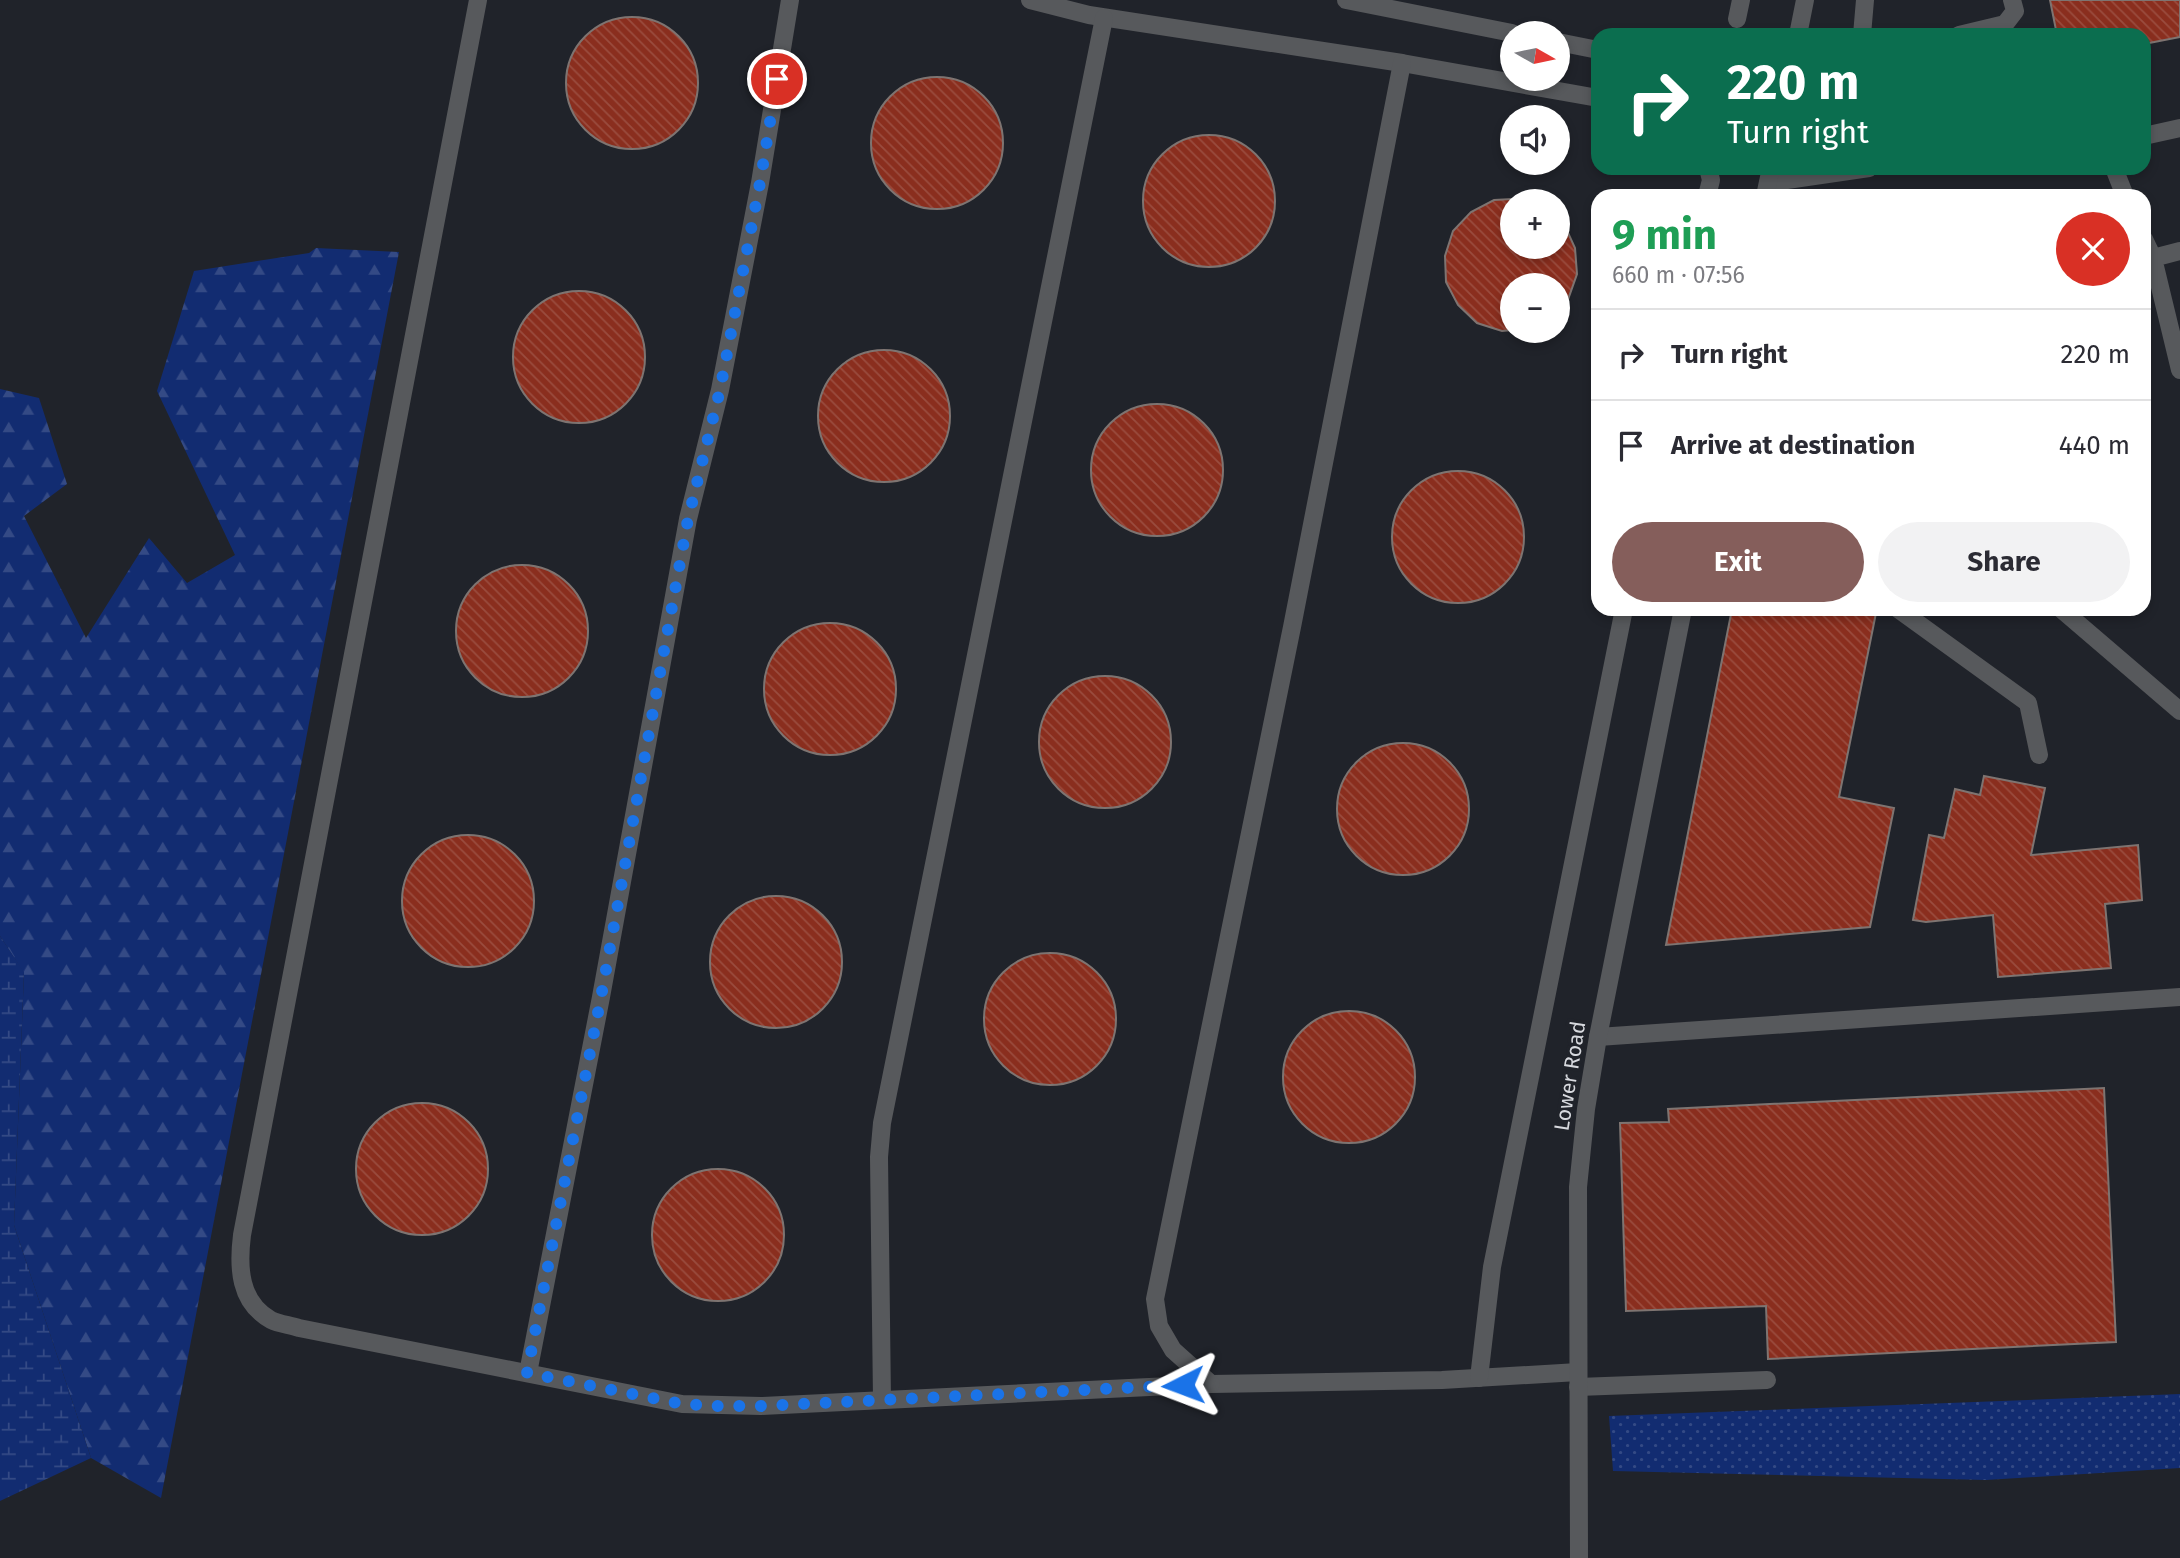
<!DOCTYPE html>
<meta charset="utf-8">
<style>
body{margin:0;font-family:"Fira Sans",sans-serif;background:#f2f2f3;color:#2b2b33;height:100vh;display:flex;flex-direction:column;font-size:26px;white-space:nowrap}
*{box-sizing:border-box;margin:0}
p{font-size:23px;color:#7c7c81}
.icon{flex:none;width:38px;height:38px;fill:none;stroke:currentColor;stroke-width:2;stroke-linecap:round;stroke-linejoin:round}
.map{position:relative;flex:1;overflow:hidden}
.details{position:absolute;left:1591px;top:189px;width:560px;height:427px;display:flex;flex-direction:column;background:#fff;border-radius:21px;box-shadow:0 4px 10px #0003}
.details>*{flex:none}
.guide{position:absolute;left:1591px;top:28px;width:560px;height:147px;border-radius:21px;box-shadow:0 4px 10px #0003;background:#0b6e4f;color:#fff;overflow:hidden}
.needle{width:46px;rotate:99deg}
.buttons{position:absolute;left:1500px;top:21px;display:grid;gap:14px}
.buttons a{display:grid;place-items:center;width:70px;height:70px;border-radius:50%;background:#fff;box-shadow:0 4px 10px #0003;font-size:35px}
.pin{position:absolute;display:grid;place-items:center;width:60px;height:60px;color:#fff;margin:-30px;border:4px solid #fff;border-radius:50%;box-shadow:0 2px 7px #0007}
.me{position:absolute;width:77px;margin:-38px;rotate:267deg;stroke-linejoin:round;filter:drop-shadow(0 0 5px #0008)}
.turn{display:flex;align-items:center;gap:24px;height:147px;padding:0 21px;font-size:32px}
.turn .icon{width:91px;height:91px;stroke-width:2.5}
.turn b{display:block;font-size:49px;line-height:60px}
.round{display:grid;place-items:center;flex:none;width:74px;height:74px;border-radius:37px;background:#f2f2f3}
.headline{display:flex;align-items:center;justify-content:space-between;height:119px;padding:0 21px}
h1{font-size:42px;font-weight:700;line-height:52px;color:#1e9e55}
.action{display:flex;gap:14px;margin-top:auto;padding:14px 21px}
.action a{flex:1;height:80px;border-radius:42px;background:#855e5b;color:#fff;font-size:28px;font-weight:700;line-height:80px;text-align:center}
.action a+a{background:#f2f2f3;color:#2b2b33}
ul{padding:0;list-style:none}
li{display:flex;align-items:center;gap:21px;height:91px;padding:0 21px;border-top:2px solid #e1e1e2}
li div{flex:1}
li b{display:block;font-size:26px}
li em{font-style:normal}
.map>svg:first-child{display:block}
.grass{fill:url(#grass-dots)}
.forest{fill:url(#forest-firs)}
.wetland{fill:url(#wetland-marsh)}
.building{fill:url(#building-back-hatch);stroke:#7e7471;stroke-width:2}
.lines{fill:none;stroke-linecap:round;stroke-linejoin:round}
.minor{stroke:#57595c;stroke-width:18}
.route{stroke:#1a73e8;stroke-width:12;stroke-dasharray:0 21.6}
.labels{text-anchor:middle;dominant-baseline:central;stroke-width:7;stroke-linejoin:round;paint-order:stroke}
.street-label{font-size:21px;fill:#d7d9de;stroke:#20232a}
</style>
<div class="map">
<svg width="2180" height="1558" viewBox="0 0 2180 1558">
<defs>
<pattern id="grass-dots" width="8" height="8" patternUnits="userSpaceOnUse" patternTransform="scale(1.75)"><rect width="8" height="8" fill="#122c71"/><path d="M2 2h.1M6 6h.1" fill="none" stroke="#344a85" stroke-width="1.8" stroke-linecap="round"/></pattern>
<pattern id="forest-firs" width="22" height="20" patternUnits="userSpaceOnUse" patternTransform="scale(1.75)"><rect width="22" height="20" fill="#122c71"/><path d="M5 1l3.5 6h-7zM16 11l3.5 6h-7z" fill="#344a85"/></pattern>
<pattern id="wetland-marsh" width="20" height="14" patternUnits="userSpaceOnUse" patternTransform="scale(1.75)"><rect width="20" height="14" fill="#122c71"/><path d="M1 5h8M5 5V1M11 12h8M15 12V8" fill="none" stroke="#344a85"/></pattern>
<pattern id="building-back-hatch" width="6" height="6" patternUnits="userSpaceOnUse" patternTransform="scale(1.75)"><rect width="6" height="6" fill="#8a2e1e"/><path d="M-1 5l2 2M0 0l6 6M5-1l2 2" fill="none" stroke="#9a4c3e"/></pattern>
</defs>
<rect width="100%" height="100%" fill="#20232a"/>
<path class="grass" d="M2180,1394V1468L1986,1480L1613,1471L1609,1416Z"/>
<path class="forest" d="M316,248L399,252L161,1498L91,1458L14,1225L24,973L0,936V389L39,398L67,484L24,516L86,638L149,538L187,583L235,555L157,391L194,271L309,253Z"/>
<path class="wetland" d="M0,936L24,972L14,1225L91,1458L0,1501Z"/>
<g class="building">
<path d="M2050,0H2180V37L2144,44V35H2057Z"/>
<circle cx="632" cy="83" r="66"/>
<circle cx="937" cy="143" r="66"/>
<circle cx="1209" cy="201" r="66"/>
<path d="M1512,199V247H1558V211L1575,248L1577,274L1560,322L1558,321V285H1512V330L1502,331L1477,323L1458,305L1446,282L1445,256L1453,231L1471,212L1494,200Z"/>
<circle cx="579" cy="357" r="66"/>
<circle cx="884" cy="416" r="66"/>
<circle cx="1157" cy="470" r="66"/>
<circle cx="1458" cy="537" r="66"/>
<circle cx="522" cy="631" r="66"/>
<path d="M1732,609H1857L1876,613L1839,797L1894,808L1870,927L1666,945Z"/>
<circle cx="830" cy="689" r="66"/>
<circle cx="1105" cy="742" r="66"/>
<circle cx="1403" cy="809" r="66"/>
<path d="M1984,776L2045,788L2031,855L2138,845L2142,900L2105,904L2111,968L1998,977L1993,915L1926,922L1913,920L1929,835L1944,838L1955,789L1980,795Z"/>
<circle cx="468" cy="901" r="66"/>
<circle cx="776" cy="962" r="66"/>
<circle cx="1050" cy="1019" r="66"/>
<circle cx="1349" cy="1077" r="66"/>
<path d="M2104,1088L2116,1342L1768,1359L1766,1306L1626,1311L1620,1123L1669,1122L1668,1109Z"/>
<circle cx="422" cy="1169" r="66"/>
<circle cx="718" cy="1235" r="66"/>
</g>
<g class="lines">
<g class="minor">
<path d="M478,0L242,1235C238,1267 239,1302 271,1320C279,1324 290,1325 299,1328L682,1404L761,1406L1211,1384L1442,1380L1578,1372"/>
<path d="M1030,0L1089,15L1402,63L1598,98"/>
<path d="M1346,0L1512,33"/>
<path d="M1737,19L1741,0"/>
<path d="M1798,35L1805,0"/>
<path d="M1862,35L1865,0"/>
<path d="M1959,35L2005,24L2015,11L2012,0"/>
<path d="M1558,42L1598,50"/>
<path d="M2144,136L2180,128"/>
<path d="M2114,168L2125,196"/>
<path d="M1768,183L1869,168"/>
<path d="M1707,196L1711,180L1708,168"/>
<path d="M1765,196L1771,168"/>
<path d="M2144,239L2153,258"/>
<path d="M2180,251L2153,258L2180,370"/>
<path d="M1898,609L2028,703L2039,755"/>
<path d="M2061,609L2180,711"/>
<path d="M1598,1037L2180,997"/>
<path d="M528,1373L601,997L688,519L720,390L760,183L790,0"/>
<path d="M1479,1378L1492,1267L1624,609"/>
<path d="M1211,1384L1173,1350L1159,1326L1155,1299L1292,627L1402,63"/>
<path d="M1578,1387L1767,1380"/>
<path d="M882,1400L879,1157L882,1123L1104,18"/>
<path d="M1579,1558L1578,1187L1586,1109L1598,1037L1683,609"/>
</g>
</g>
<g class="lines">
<path class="route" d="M777,79L760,183L720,390L688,519L601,997L527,1373L682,1404L716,1406H761L1183,1385"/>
</g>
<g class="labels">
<g class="street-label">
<text transform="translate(1570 1076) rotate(-81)">Lower Road</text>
</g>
</g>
</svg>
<div class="buttons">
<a><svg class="needle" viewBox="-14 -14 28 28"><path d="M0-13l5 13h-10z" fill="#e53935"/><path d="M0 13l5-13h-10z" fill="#7c7c81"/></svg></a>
<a><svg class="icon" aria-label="sound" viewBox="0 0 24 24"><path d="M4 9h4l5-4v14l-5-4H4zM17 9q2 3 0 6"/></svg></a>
<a>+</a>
<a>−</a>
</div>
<div class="pin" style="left:777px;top:79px;background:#d93025"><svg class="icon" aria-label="arrive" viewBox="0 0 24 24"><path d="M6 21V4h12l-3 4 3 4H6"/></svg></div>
<svg class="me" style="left:1183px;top:1385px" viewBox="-20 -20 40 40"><path d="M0-17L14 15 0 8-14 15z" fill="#1a73e8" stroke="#fff" stroke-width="4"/></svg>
<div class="guide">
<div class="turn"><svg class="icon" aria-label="right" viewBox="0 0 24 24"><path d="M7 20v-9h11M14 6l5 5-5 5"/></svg><div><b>220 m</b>Turn right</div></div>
</div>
<section class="details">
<div class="headline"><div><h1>9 min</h1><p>660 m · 07:56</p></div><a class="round" style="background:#d93025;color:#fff"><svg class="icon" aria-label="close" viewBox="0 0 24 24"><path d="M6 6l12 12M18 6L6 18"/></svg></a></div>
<ul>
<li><svg class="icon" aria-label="right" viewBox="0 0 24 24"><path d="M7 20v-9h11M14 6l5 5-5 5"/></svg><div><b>Turn right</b></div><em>220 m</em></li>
<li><svg class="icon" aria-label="arrive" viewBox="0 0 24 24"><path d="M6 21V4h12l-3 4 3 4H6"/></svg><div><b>Arrive at destination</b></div><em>440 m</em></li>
</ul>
<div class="action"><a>Exit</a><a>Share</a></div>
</section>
</div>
